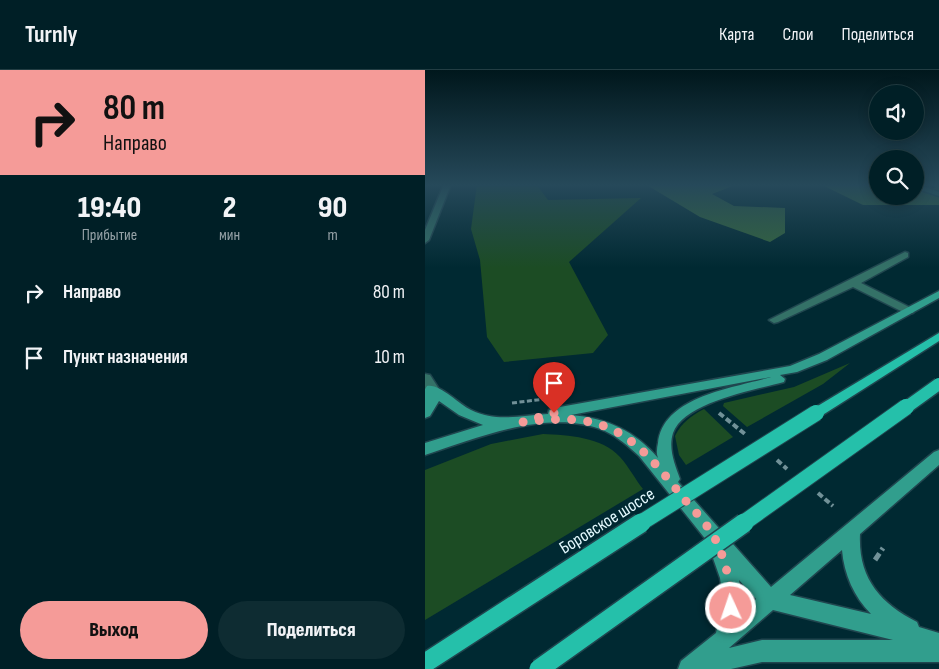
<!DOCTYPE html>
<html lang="ru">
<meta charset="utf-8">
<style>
body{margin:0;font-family:"Sofia Sans Condensed",sans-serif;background:#0e2c32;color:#f1f3f6;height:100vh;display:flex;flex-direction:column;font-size:19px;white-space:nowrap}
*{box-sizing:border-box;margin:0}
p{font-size:16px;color:#95a2a7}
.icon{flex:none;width:28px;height:28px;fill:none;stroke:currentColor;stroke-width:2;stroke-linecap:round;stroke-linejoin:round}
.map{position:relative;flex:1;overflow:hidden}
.panel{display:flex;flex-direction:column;background:#001f26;width:425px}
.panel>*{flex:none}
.banner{background:#f59b98;color:#111;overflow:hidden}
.buttons{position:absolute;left:444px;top:15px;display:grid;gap:10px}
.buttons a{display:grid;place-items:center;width:55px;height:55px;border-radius:50%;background:#001f26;box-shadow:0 2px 12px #0003,0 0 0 1px #223d43;font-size:25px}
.pin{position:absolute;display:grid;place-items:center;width:42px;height:42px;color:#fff;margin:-51px -21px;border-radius:50% 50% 50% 0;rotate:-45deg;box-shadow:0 0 5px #0007}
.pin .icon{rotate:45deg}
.me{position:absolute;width:55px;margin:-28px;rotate:357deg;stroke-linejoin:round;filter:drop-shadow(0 0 4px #0008)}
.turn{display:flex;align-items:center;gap:18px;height:105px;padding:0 20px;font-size:22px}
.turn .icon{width:65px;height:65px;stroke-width:2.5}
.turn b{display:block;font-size:35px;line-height:42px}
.eta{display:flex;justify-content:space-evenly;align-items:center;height:85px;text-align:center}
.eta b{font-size:30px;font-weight:800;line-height:35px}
.primary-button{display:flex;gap:10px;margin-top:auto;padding:10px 20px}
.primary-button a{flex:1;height:58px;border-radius:30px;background:#f59b98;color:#111;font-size:20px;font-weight:800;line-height:58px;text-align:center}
.primary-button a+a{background:#0e2c32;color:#f1f3f6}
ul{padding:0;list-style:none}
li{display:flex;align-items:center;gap:15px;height:65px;padding:0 20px}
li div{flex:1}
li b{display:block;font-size:19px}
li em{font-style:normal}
header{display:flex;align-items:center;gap:30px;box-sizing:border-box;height:70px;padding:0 25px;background:#001f26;border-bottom:1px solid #223d43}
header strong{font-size:24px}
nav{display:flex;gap:28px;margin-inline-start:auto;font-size:18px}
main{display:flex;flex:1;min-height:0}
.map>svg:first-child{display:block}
.green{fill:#1c4c24}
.forest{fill:#36673c}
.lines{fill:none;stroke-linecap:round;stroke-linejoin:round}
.lane-casing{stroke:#20464f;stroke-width:3}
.street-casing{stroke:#20464f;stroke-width:3}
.secondary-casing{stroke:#20464f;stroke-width:3}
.primary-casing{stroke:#20464f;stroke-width:3}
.path-far2{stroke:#719198;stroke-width:3;stroke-dasharray:5 2.5;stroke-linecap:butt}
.path-far1{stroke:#719198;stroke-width:4;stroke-dasharray:6 3;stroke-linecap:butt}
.path{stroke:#719198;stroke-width:5;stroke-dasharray:8 4;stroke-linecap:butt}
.lane{fill:#347167;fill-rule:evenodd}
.street{fill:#347167;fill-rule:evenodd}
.secondary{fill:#319e8d;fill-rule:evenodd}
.primary{fill:#25c0aa;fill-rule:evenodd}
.primary-bridge-far2-casing{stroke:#20464f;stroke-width:15;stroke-linecap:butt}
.primary-bridge-far1-casing{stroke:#20464f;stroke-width:18;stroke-linecap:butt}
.primary-bridge-casing{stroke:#20464f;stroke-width:22;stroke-linecap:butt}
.primary-bridge-far2{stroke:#25c0aa;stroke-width:12}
.primary-bridge-far1{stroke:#25c0aa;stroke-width:16}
.primary-bridge{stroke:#25c0aa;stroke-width:19}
.route{stroke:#f59b98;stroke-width:9;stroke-dasharray:0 16.2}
.labels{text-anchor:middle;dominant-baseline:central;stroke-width:4;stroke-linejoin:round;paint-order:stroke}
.near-street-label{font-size:18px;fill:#e4faff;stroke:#002932}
</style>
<header>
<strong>Turnly</strong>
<nav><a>Карта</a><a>Слои</a><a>Поделиться</a></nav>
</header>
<main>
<section class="panel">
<div class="banner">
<div class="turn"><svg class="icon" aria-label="right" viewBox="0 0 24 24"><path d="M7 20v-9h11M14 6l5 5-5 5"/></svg><div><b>80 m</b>Направо</div></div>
</div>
<div class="eta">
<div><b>19:40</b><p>Прибытие</p></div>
<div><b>2</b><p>мин</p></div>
<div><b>90</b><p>m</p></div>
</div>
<ul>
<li><svg class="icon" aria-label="right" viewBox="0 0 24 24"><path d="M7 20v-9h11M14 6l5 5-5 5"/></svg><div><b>Направо</b></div><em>80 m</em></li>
<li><svg class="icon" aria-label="arrive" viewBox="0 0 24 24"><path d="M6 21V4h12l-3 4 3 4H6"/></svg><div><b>Пункт назначения</b></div><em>10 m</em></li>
</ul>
<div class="primary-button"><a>Выход</a><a>Поделиться</a></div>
</section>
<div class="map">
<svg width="514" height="599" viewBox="0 0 514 599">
<rect width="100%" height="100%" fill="#002932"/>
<g class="green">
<path d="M52,114H111L123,130L216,128L144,192L183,265L168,283L79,292L62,267L55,190L46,159Z"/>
<path d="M425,293L398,314L322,357L298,336L299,333L369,317Z"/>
<path d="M279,339L308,367L261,395L254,385L250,366C257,352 266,346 279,339Z"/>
<path d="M118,364C143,365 177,367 195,387C204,397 210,409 218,419L0,550V400L66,374Z"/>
</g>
<g class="forest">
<path d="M220,114H313L287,124L309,136L360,138V163L345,172L275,147Z"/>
<path d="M395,114H452V126H490V117L511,118L508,114H514V135H438Z"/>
</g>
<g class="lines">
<defs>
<path id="lane" d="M480,182L483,183V187L436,213L488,239L489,241L488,243H480L428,217L353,252L349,253L344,250Z"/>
<g id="street">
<path d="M19,114H26L4,170L0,173V160Z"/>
<path d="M490,114L514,122V126L490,118Z"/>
<path d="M0,304L5,305L14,319L12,322H2L0,318Z"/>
</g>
<path id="secondary" d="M514,221V228L402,290L372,302L355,305L360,309L359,312C330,320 259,332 248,363C243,379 250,395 255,409L253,412L346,517L509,382L514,380V395L435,464C433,508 455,533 492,552L494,557L514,563V592H337L306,599H253L256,591L291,563L298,529L295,508L282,471L214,386C203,376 193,367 180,361C125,337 53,368 0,385V373L58,355L34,345L14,331L5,346L0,348V319L2,316C14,313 34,334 46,340C73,353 95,345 123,344L124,340L129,338L365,296L394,284ZM346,307C309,318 238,326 233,373C232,378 231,383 233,388C210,361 182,348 146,345ZM417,480C419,504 429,527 446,544L365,525ZM314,510L331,529L315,542L318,529ZM348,540L468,570H337L304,578Z"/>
<path id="primary" d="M514,263V271L396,346H386L384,343L386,340Z"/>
</defs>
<use href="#lane" class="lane-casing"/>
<use href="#street" class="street-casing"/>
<use href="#secondary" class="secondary-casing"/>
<use href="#primary" class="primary-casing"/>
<path class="path-far2" d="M87,333L120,329"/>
<g class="path-far1">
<path d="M294,343L320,364"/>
<path d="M352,390L362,399"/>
<path d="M393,423L408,436"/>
</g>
<path class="path" d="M450,490L458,478"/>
<use href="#lane" class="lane"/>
<use href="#street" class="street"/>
<use href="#secondary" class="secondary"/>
<use href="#primary" class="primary"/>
<defs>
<path id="primary-bridge-far2" d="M479,339L514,314"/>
<g id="primary-bridge-far1">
<path d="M214,454L391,343"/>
<path d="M317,454L481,337"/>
</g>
<g id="primary-bridge">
<path d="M0,593L216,453"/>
<path d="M114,599L319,453"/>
</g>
</defs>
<use href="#primary-bridge-far2" class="primary-bridge-far2-casing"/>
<use href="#primary-bridge-far1" class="primary-bridge-far1-casing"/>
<use href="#primary-bridge" class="primary-bridge-casing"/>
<use href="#primary-bridge-far2" class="primary-bridge-far2"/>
<use href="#primary-bridge-far1" class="primary-bridge-far1"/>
<use href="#primary-bridge" class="primary-bridge"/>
</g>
<linearGradient id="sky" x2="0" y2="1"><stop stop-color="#00171c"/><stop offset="0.58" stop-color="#26495a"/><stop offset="1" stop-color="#26495a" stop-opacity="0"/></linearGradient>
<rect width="514" height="198" fill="url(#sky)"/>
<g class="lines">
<path class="route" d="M129,343L98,352C127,349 156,346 184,358C216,372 238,403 260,430C269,440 279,451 286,462C297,477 309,520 306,538"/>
</g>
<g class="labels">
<g class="near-street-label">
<text transform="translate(182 451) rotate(-32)">Боровское шоссе</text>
</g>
</g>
</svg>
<div class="buttons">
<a><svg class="icon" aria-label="sound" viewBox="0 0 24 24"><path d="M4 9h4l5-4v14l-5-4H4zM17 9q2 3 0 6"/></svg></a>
<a><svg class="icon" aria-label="search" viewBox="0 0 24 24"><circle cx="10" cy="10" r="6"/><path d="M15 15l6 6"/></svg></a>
</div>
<div class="pin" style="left:129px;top:343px;background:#d93025"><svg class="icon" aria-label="arrive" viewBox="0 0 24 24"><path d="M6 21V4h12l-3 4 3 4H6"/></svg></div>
<svg class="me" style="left:306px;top:538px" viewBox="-20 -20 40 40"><circle r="17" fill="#f59b98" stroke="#fff" stroke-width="3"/><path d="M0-11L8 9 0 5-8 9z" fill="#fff"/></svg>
</div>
</main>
